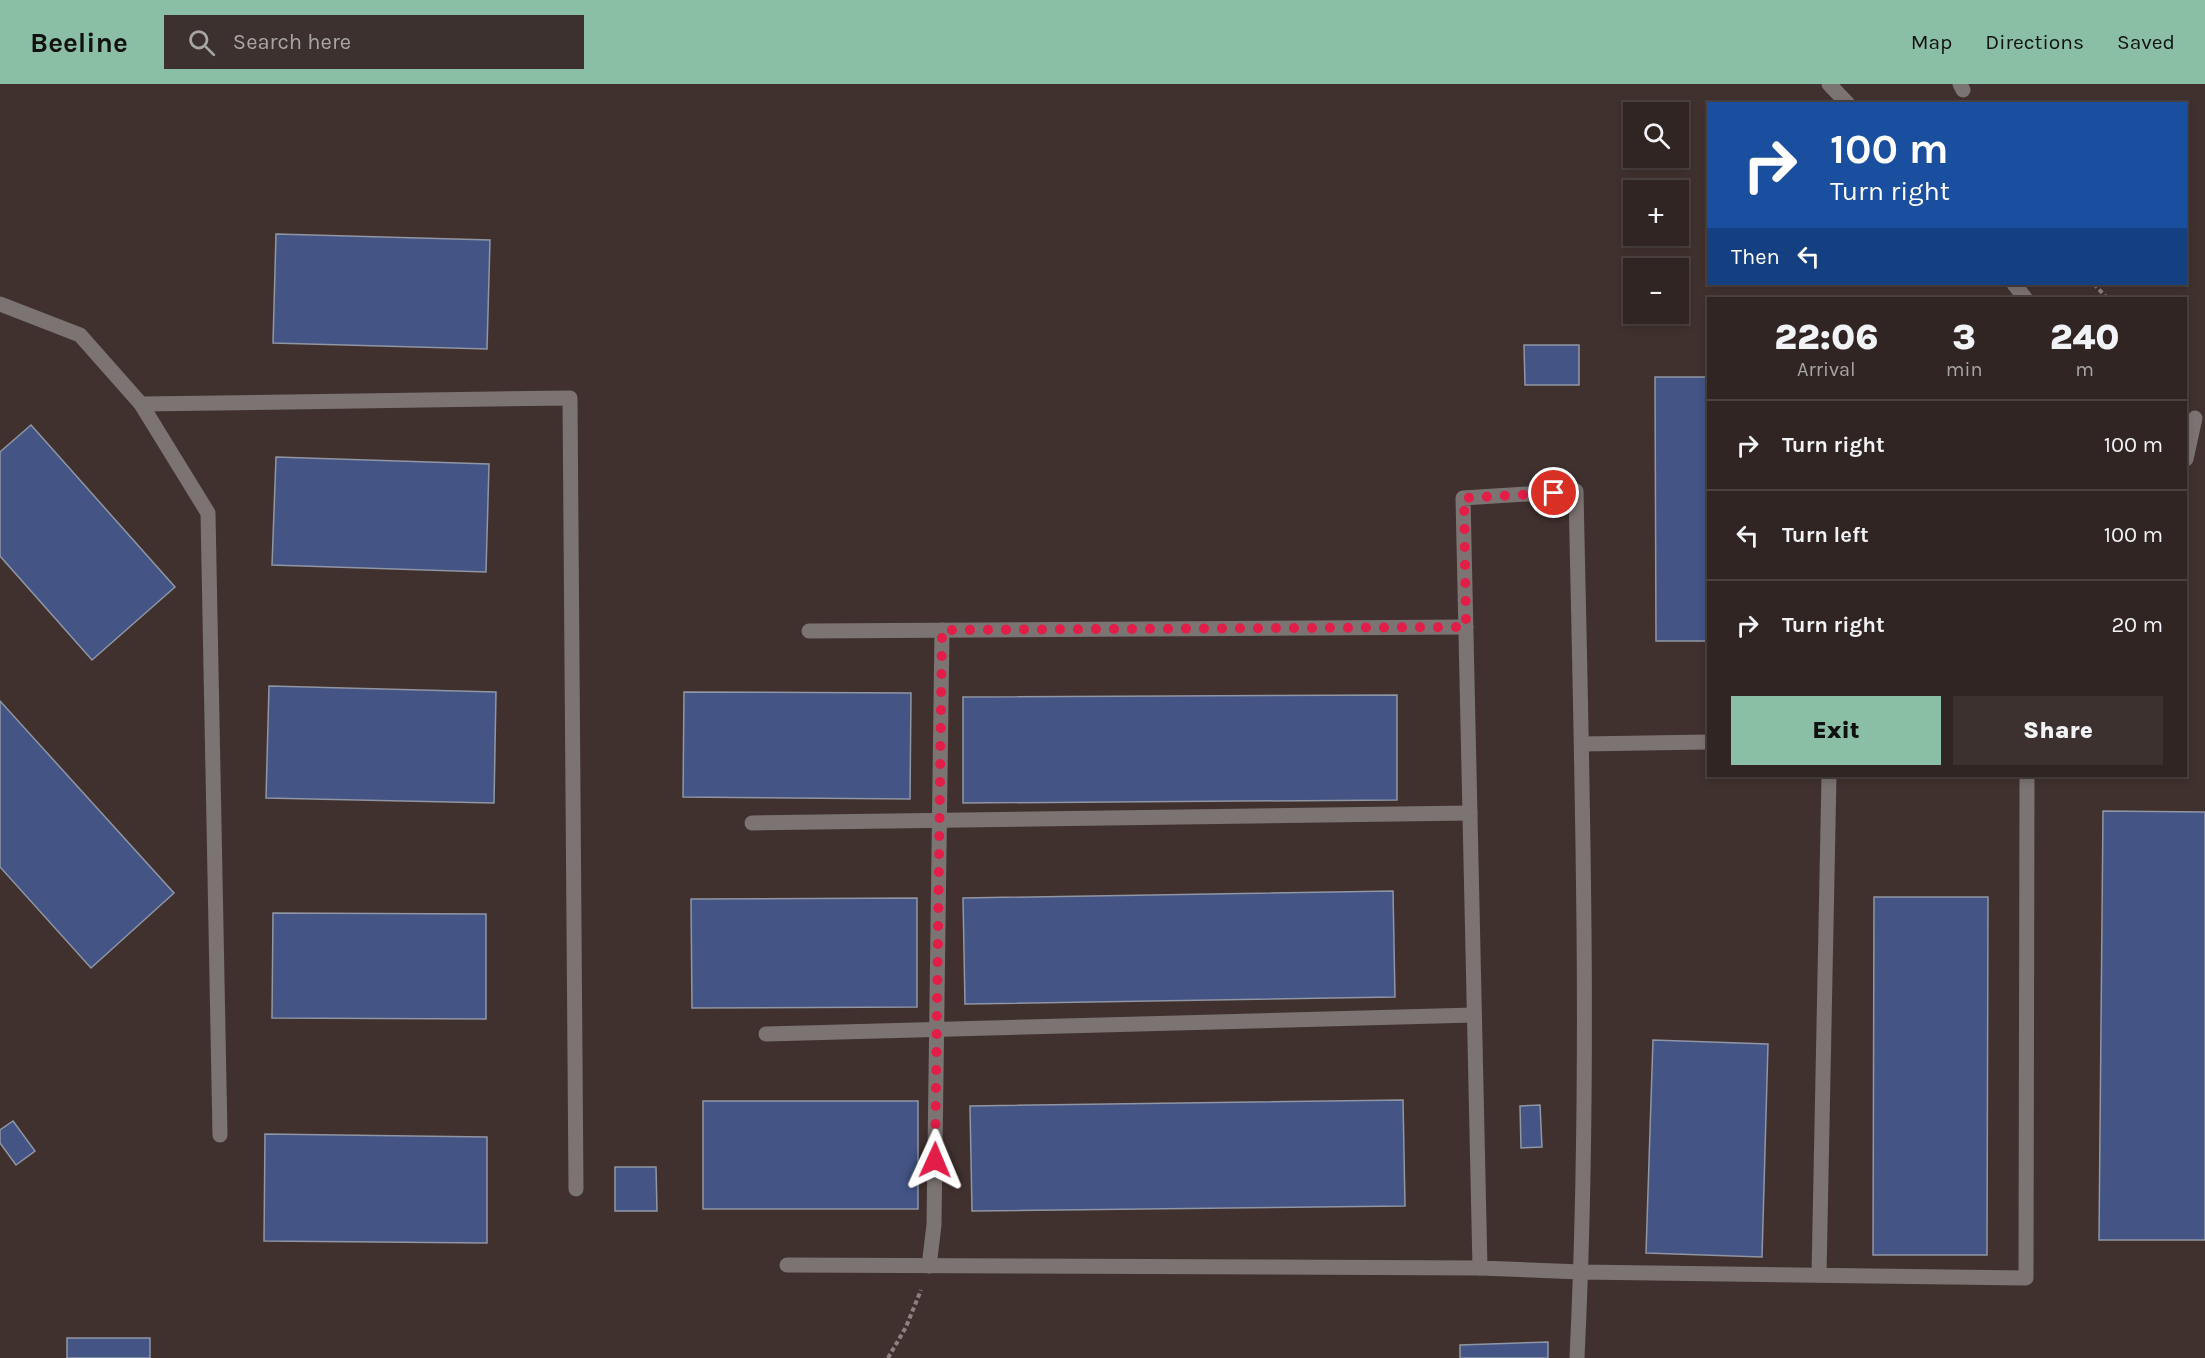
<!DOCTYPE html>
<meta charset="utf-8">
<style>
body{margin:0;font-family:Karla,sans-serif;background:#3c312f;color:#f1f3f6;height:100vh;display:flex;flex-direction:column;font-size:22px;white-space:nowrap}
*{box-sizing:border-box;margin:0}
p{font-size:20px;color:#a8a5a5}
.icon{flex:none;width:33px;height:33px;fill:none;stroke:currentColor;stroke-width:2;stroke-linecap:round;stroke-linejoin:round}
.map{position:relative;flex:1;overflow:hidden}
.details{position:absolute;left:1707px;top:213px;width:480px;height:480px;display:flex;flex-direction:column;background:#302522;border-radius:0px;box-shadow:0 3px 9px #0003,0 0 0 2px #4b4240}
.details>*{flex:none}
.guide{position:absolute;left:1707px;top:18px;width:480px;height:183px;border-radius:0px;box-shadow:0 3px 9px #0003,0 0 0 2px #4b4240;background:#1a4fa0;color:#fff;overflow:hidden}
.controls{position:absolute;left:1623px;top:18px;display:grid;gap:12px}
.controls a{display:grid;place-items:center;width:66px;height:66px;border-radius:0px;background:#302522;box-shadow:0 3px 9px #0003,0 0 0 2px #4b4240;font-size:30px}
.pin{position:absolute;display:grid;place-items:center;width:51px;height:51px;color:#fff;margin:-26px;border:3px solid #fff;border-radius:50%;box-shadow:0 2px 6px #0007}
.me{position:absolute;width:66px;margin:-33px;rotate:1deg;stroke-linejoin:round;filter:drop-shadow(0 0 4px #0008)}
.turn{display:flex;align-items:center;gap:21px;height:126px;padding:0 24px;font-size:27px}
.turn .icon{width:78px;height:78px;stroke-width:2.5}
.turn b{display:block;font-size:42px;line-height:51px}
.then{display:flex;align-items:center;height:57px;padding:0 24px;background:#0003;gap:12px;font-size:22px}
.eta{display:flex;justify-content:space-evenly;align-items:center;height:102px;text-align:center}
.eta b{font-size:36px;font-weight:800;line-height:42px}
.cta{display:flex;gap:12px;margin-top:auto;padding:12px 24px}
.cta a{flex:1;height:69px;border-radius:0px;background:#8abfa5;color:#111;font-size:24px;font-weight:800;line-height:69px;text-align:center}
.cta a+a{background:#3c312f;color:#f1f3f6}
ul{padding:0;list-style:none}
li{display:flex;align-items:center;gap:18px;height:90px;padding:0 24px;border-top:2px solid #4b4240}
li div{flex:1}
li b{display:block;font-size:22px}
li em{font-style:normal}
header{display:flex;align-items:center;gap:36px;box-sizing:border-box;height:84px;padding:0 30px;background:#8abfa5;color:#111}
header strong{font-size:28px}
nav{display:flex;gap:33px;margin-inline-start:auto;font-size:21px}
.search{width:420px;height:54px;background:#3c312f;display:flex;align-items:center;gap:15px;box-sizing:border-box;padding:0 21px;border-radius:0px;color:#a8a5a5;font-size:22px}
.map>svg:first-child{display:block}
.building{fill:#435485;stroke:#9096a4;stroke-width:1.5}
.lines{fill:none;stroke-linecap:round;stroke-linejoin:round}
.path{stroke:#8d807e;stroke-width:4;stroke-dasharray:4.5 3;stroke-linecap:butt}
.minor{stroke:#7b7472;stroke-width:15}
.route{stroke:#e11d48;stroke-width:10;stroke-dasharray:0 18}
</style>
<header>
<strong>Beeline</strong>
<div class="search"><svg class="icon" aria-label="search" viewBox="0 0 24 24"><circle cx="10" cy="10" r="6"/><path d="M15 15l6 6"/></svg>Search here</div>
<nav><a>Map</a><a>Directions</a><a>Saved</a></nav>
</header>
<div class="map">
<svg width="2205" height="1274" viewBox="0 0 2205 1274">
<rect width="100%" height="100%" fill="#40312e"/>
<g class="building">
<path d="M276,150L490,156L487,265L273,259Z"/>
<path d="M1524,261H1579V301H1525Z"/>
<path d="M1655,293H1708V557H1656Z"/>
<path d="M31,341L175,503L92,576L0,472V368Z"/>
<path d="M276,373L489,380L486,488L272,481Z"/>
<path d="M269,602L496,608L494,719L266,714Z"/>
<path d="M684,608L911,609L910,715L683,713Z"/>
<path d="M1397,611V716L963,719V613Z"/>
<path d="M0,617L174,809L91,884L0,783Z"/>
<path d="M2103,727L2205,728V1156H2099Z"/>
<path d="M1393,807L1395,913L965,920L963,814Z"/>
<path d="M1874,813H1988L1987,1171H1873Z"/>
<path d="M917,814V923L692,924L691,815Z"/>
<path d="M273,829L486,830V935L272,934Z"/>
<path d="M1653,956L1768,960L1762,1173L1646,1169Z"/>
<path d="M1403,1016L1405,1122L972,1127L970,1022Z"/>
<rect x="703" y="1017" width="215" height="108"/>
<path d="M1540,1021L1542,1063L1521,1064L1520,1022Z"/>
<path d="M13,1037L35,1067L16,1081L0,1059V1046Z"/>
<path d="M265,1050L487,1053V1159L264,1157Z"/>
<path d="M615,1083H656L657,1127H615Z"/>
<rect x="67" y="1254" width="83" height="20"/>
<path d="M1548,1258V1274H1460V1261Z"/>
</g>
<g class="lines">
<g class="path">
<path d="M2094,200L2107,214"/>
<path d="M888,1274L906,1243L921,1206"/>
</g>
<g class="minor">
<path d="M1829,0L1848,20"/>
<path d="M1960,0L1963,6"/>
<path d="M2014,200L2025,214"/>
<path d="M0,220L80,251L141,320L208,429L220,1051"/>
<path d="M141,320L570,314L576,1105"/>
<path d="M2186,375L2195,334"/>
<path d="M809,547L1466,543"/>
<path d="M1582,660L1708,658"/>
<path d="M752,739L1470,729"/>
<path d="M766,950L1474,931"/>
<path d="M787,1181L1480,1184"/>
<path d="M929,1182L934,1141L942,546"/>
<path d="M1819,1191L1829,692"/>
<path d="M1577,1274C1591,985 1582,696 1576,407L1463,414L1480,1184L1581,1188L2026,1194L2027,692"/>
</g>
</g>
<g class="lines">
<path class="route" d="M935,1076L942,546L1466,543L1464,414L1554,409"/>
</g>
</svg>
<div class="controls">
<a><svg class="icon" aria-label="search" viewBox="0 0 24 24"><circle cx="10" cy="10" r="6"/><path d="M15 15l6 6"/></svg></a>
<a>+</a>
<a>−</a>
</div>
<div class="pin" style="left:1554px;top:409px;background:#d93025"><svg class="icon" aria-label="arrive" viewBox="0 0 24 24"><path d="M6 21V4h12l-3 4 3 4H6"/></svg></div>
<svg class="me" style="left:935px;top:1076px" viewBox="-20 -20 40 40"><path d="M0-17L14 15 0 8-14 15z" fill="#e11d48" stroke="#fff" stroke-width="4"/></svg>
<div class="guide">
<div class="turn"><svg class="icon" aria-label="right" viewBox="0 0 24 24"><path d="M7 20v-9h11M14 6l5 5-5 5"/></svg><div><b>100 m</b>Turn right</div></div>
<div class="then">Then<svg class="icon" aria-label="left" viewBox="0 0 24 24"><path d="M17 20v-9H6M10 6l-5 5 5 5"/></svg></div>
</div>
<section class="details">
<div class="eta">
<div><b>22:06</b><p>Arrival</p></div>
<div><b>3</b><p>min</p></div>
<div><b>240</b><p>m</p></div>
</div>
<ul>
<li><svg class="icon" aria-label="right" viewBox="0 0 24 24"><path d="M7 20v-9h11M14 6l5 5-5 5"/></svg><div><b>Turn right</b></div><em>100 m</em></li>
<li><svg class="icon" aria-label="left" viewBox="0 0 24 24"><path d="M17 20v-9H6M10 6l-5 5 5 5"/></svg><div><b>Turn left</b></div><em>100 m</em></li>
<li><svg class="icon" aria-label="right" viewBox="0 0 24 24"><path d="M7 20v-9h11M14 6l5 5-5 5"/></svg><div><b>Turn right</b></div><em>20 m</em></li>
</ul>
<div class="cta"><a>Exit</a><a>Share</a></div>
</section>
</div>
